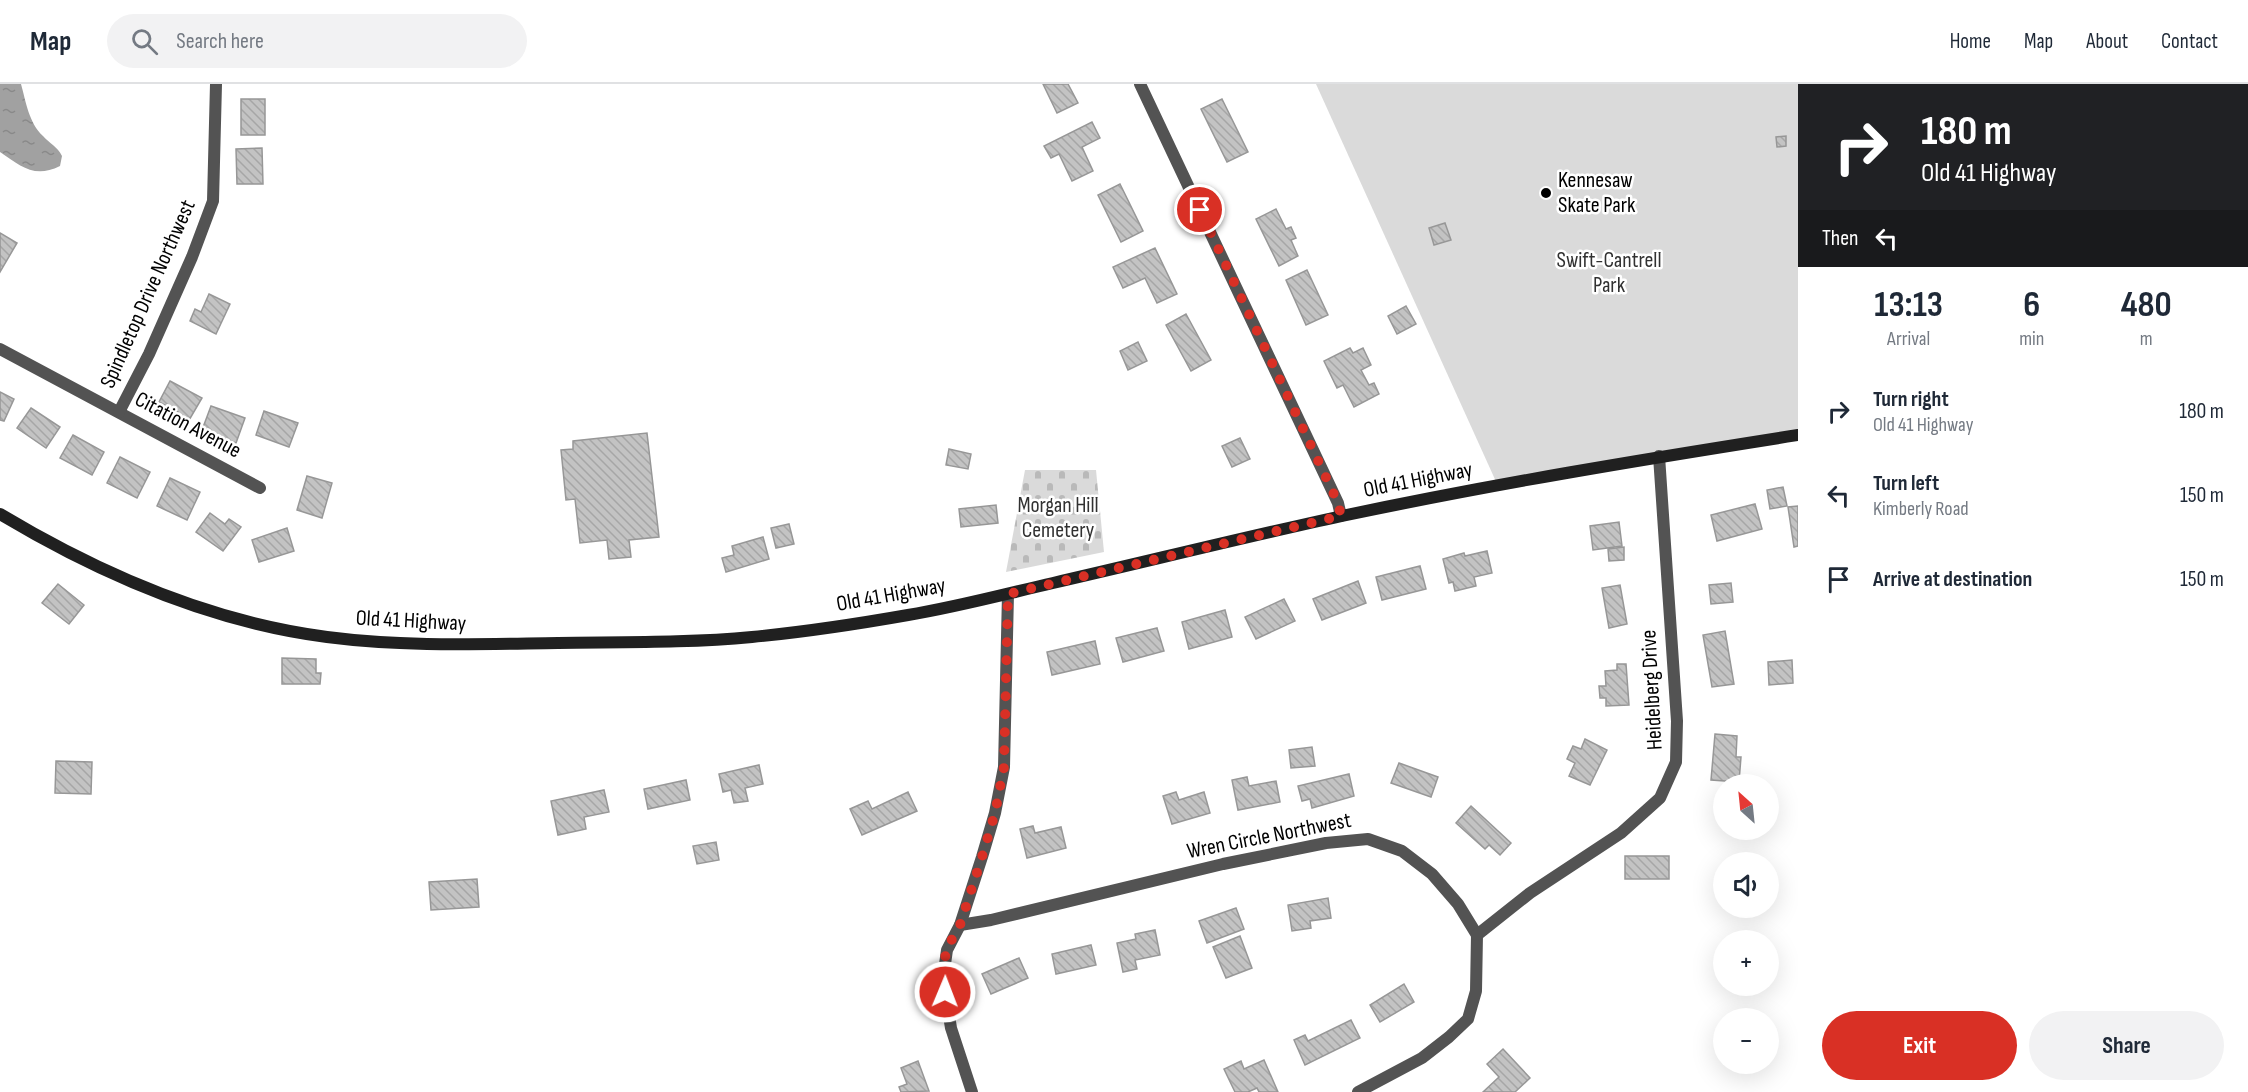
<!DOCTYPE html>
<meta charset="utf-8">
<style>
body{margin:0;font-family:"Sofia Sans Condensed",sans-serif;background:#f2f2f3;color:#1f2937;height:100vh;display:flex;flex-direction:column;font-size:22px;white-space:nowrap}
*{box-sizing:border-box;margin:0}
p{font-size:20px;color:#747a83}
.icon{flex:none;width:33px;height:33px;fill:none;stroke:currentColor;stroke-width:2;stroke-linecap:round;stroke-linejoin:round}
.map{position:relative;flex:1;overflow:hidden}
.details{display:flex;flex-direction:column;background:#fff;width:450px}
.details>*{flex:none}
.hud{background:#202124;color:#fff;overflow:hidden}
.needle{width:39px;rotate:333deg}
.tools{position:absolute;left:1713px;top:690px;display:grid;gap:12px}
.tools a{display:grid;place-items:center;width:66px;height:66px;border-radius:50%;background:#fff;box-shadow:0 6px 24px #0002;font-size:30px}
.pin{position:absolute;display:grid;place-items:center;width:51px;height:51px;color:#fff;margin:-26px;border:3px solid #fff;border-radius:50%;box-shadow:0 2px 6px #0007}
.me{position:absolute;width:66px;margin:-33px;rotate:1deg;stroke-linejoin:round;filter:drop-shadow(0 0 4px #0008)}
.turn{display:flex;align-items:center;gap:21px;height:126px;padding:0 24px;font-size:27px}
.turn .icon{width:78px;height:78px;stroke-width:2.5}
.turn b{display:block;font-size:42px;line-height:51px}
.then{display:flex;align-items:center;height:57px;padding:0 24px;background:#0003;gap:12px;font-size:22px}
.eta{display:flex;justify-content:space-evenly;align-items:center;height:102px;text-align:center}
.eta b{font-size:36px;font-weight:700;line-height:42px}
.button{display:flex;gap:12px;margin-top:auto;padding:12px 24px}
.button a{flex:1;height:69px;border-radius:36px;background:#d93025;color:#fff;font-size:24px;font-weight:700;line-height:69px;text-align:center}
.button a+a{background:#f2f2f3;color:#1f2937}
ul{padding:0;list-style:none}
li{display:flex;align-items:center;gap:18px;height:84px;padding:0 24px}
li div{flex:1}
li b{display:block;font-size:22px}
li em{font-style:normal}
header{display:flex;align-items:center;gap:36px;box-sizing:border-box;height:84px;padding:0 30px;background:#fff;border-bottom:2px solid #e0e1e3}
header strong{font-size:28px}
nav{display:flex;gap:33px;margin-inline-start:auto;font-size:21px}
.search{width:420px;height:54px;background:#f2f2f3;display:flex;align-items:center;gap:15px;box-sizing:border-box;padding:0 21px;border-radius:33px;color:#747a83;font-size:22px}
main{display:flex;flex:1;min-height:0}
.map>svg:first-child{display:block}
.cemetery{fill:url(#cemetery-stones)}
.park{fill:#dadada}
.water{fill:url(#water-ripples)}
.building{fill:url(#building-back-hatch);stroke:#979797;stroke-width:1.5}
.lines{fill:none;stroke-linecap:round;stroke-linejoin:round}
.street{stroke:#535353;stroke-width:12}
.secondary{stroke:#202020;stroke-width:12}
.route{stroke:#d93025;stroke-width:10;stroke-dasharray:0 18}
.poi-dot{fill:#000;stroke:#fff;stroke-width:2}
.labels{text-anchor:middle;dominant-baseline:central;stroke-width:5;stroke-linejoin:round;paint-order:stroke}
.poi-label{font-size:22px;fill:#000;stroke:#fff;text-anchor:start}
.park-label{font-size:22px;fill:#313131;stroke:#fff}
.street-label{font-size:22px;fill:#000;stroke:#fff}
</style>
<header>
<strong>Map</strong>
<div class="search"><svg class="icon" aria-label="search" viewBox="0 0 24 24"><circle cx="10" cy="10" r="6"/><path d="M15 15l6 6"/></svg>Search here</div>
<nav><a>Home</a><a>Map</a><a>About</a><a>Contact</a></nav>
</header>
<main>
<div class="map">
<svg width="1798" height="1008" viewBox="0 0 1798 1008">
<defs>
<pattern id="cemetery-stones" width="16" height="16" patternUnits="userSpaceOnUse" patternTransform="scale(1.5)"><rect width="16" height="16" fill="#dadada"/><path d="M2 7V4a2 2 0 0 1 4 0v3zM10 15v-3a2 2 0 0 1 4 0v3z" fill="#b9b9b9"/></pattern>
<pattern id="water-ripples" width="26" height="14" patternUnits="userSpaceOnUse" patternTransform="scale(1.5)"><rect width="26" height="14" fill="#a1a1a1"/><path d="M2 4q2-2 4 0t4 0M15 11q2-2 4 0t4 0" fill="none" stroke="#898989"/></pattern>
<pattern id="building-back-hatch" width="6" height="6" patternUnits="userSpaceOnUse" patternTransform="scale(1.5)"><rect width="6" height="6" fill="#c3c3c3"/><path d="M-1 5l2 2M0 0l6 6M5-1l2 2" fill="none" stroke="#a6a6a6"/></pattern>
</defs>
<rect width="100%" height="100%" fill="#fff"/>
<path class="cemetery" d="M1025,386H1096L1104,468L1006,488Z"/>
<path class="park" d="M1316,0H1798V349L1498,402Z"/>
<path class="water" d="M0,0H21C26,18 29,39 43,52C50,60 57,62 62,72L60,82C34,95 21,82 0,68Z"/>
<g class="building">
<path d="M1043,0H1068L1078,19L1057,29Z"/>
<rect x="241" y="15" width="24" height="36"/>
<path d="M1222,15L1248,68L1227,78L1201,25Z"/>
<path d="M1092,38L1100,54L1082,63L1093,87L1072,97L1059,70L1051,74L1044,62Z"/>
<path d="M1786,52V62L1777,63L1776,53Z"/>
<path d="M262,64L263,100H237L236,65Z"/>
<path d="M1120,100L1143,147L1121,158L1098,111Z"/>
<path d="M1276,125L1286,145L1291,143L1296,154L1291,156L1298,172L1279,182L1256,135Z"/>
<path d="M1445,139L1451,156L1434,161L1429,144Z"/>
<path d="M0,149L17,159L0,188Z"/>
<path d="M1155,164L1177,210L1157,219L1145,194L1123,204L1113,183Z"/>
<path d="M1307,186L1328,231L1306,241L1286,196Z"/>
<path d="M209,210L230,220L216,250L190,237L195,225L201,228Z"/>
<path d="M1406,222L1416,240L1397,250L1388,232Z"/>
<path d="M1186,230L1211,276L1191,287L1166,241Z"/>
<path d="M1138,258L1147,277L1128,286L1120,267Z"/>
<path d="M1350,264L1353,269L1363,264L1371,281L1361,286L1369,301L1374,299L1379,310L1354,323L1343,301L1337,304L1324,277Z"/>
<path d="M170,297L202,314L188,338L176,331L178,328L159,318Z"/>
<path d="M0,308L14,315L4,337L0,336Z"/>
<path d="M211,322L245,334L236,359L202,346Z"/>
<path d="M31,324L60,343L46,364L17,344Z"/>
<path d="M264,327L298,339L289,363L256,351Z"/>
<path d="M647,349L659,453L629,456L631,473L609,475L607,456L580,459L575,415L566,416L561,366L573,365V357Z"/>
<path d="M73,351L104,368L92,391L60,374Z"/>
<path d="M1240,354L1250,375L1232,383L1222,362Z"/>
<path d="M949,365L971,370L968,385L946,381Z"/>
<path d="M120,373L150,388L137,414L107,399Z"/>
<path d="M307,392L332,399L322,434L297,426Z"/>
<path d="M170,394L200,408L187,436L157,422Z"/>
<path d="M1783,403L1787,422L1770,425L1767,406Z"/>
<path d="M1755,420L1762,445L1717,457L1711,431Z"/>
<path d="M996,421L998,439L961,443L959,425Z"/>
<path d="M1798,422V462L1794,463L1788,423Z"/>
<path d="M210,429L225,440L229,435L241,443L223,467L196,448Z"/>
<path d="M1619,438L1622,462L1593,466L1590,442Z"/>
<path d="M789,440L794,460L776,464L771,444Z"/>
<path d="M287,444L294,467L259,478L252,456Z"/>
<path d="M763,453L769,475L726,488L722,474L734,471L732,462Z"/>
<path d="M1624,463V476L1609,477L1608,465Z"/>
<path d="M1487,467L1492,489L1474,493L1476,502L1455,507L1453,498L1449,499L1443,475L1464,469L1465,472Z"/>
<path d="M1420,482L1426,505L1382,516L1376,493Z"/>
<path d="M1358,497L1366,519L1322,536L1313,515Z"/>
<path d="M1731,499L1733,518L1711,520L1709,501Z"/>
<path d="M58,500L84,521L69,540L42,519Z"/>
<path d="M1620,501L1627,540L1609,544L1602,504Z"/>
<path d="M1284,515L1295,537L1256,555L1245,533Z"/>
<path d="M1225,526L1232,553L1189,565L1182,538Z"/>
<path d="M1157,544L1164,567L1123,578L1116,554Z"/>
<path d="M1725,547L1734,600L1712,603L1703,551Z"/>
<path d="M1095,557L1100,580L1052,591L1047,568Z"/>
<path d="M282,574L316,575V589H321L320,600H282Z"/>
<path d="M1792,576L1793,599L1769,601L1768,578Z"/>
<path d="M1617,580H1626L1629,621L1606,622V614H1600L1599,602H1606L1605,587L1617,586Z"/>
<path d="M1715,650L1737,652L1736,673H1741L1739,698L1711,696Z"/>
<path d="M1585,655L1607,666L1590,701L1569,692L1575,679L1567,675L1573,662L1581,665Z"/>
<path d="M1312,663L1315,682L1291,684L1289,666Z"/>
<path d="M56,677L92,678L91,710L55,709Z"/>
<path d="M1399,679L1438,693L1431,713L1391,699Z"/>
<path d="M759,681L763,700L745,704L748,717L734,719L731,706L723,708L719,690Z"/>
<path d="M1349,690L1354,712L1312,724L1310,715L1302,717L1298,702Z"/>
<path d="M1247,693L1249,702L1276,697L1280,718L1238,726L1232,696Z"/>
<path d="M686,696L690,716L648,725L644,705Z"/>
<path d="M604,706L609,728L584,733L586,745L558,751L551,717Z"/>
<path d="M908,708L917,727L862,751L850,725L868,717L872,725Z"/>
<path d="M1176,708L1179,716L1204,708L1210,729L1172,740L1163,712Z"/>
<path d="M1471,722L1511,759L1500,771L1489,761L1485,765L1456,739Z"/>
<path d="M1033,742L1035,749L1061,743L1066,764L1027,774L1020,745Z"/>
<path d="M716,758L719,776L697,780L693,762Z"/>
<rect x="1625" y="772" width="44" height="23"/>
<path d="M477,795L479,823L431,826L429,798Z"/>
<path d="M1328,814L1331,834L1310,837L1311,844L1292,847L1288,821Z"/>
<path d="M1236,824L1244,845L1207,859L1199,837Z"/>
<path d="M1155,846L1160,871L1135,876L1137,885L1123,888L1117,859L1136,855L1135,850Z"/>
<path d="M1240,852L1252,884L1226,894L1213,863Z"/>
<path d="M1091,861L1096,881L1056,890L1052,870Z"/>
<path d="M1019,874L1028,894L991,910L982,890Z"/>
<path d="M1404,900L1414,918L1380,938L1370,921Z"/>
<path d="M1351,936L1360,954L1305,981L1294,956L1305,951L1308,957Z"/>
<path d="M1503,965L1530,994L1515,1008H1483L1499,993L1487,980Z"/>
<path d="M1264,976L1278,1008H1259L1257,1004L1248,1008H1235L1224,985L1241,977L1244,985Z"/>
<path d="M918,977L929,1007L901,1008L899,1003L907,1000L901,984Z"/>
</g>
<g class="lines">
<g class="street">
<path d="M1140,0L1338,419L1341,432"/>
<path d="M0,265L260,404"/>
<path d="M119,328L149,270L192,173L213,117L216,0"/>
<path d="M960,841L991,836L1223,780L1326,759L1368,755L1402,767L1432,790L1458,820L1477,851L1476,907L1468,935L1449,953L1422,974L1358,1008"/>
<path d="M1477,851L1530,809L1621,749L1660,714L1676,678L1677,637L1659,372"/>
<path d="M972,1008L951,944L943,894L947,866L960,841L982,773L995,729L1004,683L1008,510"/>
</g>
<path class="secondary" d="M0,430C100,490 210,538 327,553C404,563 481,560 558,559C623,558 688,559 752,553C804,548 857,540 908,531C957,523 1005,510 1053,499C1149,477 1245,453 1342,432C1493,400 1645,375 1798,351"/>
</g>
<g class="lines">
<path class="route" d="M945,908L943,894L946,866L960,841L982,773L995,729L1004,683L1008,510L1341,432L1338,419L1200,126"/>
</g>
<circle class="poi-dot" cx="1546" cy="109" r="6"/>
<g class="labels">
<g class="poi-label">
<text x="1558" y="96">Kennesaw<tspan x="1558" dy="25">Skate Park</tspan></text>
</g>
<g class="park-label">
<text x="1609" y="176">Swift-Cantrell<tspan x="1609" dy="25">Park</tspan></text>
<text x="1058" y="421">Morgan Hill<tspan x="1058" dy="25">Cemetery</tspan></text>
</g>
<g class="street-label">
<text transform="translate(148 210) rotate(-66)">Spindletop Drive Northwest</text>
<text transform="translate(188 341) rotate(28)">Citation Avenue</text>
<text transform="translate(1418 396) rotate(-11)">Old 41 Highway</text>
<text transform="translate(891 511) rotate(-10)">Old 41 Highway</text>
<text transform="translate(411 537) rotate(3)">Old 41 Highway</text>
<text transform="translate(1652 606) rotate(-93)">Heidelberg Drive</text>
<text transform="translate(1269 752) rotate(-11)">Wren Circle Northwest</text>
</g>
</g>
</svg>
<div class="tools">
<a><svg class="needle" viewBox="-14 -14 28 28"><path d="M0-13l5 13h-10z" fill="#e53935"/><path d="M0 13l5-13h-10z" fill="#747a83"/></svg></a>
<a><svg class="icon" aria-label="sound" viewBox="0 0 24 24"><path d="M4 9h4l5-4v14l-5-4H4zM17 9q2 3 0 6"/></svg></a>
<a>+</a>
<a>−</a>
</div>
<div class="pin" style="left:1200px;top:126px;background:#d93025"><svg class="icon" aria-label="arrive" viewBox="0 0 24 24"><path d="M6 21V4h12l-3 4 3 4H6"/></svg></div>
<svg class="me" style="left:945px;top:908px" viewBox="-20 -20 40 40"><circle r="17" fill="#d93025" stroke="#fff" stroke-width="3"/><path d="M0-11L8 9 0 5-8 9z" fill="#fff"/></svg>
</div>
<section class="details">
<div class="hud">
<div class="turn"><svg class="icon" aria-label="right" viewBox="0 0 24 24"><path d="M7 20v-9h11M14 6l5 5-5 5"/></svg><div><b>180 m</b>Old 41 Highway</div></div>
<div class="then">Then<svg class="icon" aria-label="left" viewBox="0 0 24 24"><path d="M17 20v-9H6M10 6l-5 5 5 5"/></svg></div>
</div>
<div class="eta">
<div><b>13:13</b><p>Arrival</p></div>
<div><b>6</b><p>min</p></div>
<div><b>480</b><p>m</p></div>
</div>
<ul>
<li><svg class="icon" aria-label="right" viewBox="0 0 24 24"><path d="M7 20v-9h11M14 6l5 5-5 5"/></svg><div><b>Turn right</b><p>Old 41 Highway</p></div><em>180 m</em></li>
<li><svg class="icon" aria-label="left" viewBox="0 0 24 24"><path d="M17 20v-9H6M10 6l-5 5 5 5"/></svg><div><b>Turn left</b><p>Kimberly Road</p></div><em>150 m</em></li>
<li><svg class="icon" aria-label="arrive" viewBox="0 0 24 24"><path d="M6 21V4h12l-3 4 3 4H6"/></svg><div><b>Arrive at destination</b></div><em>150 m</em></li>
</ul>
<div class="button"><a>Exit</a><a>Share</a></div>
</section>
</main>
